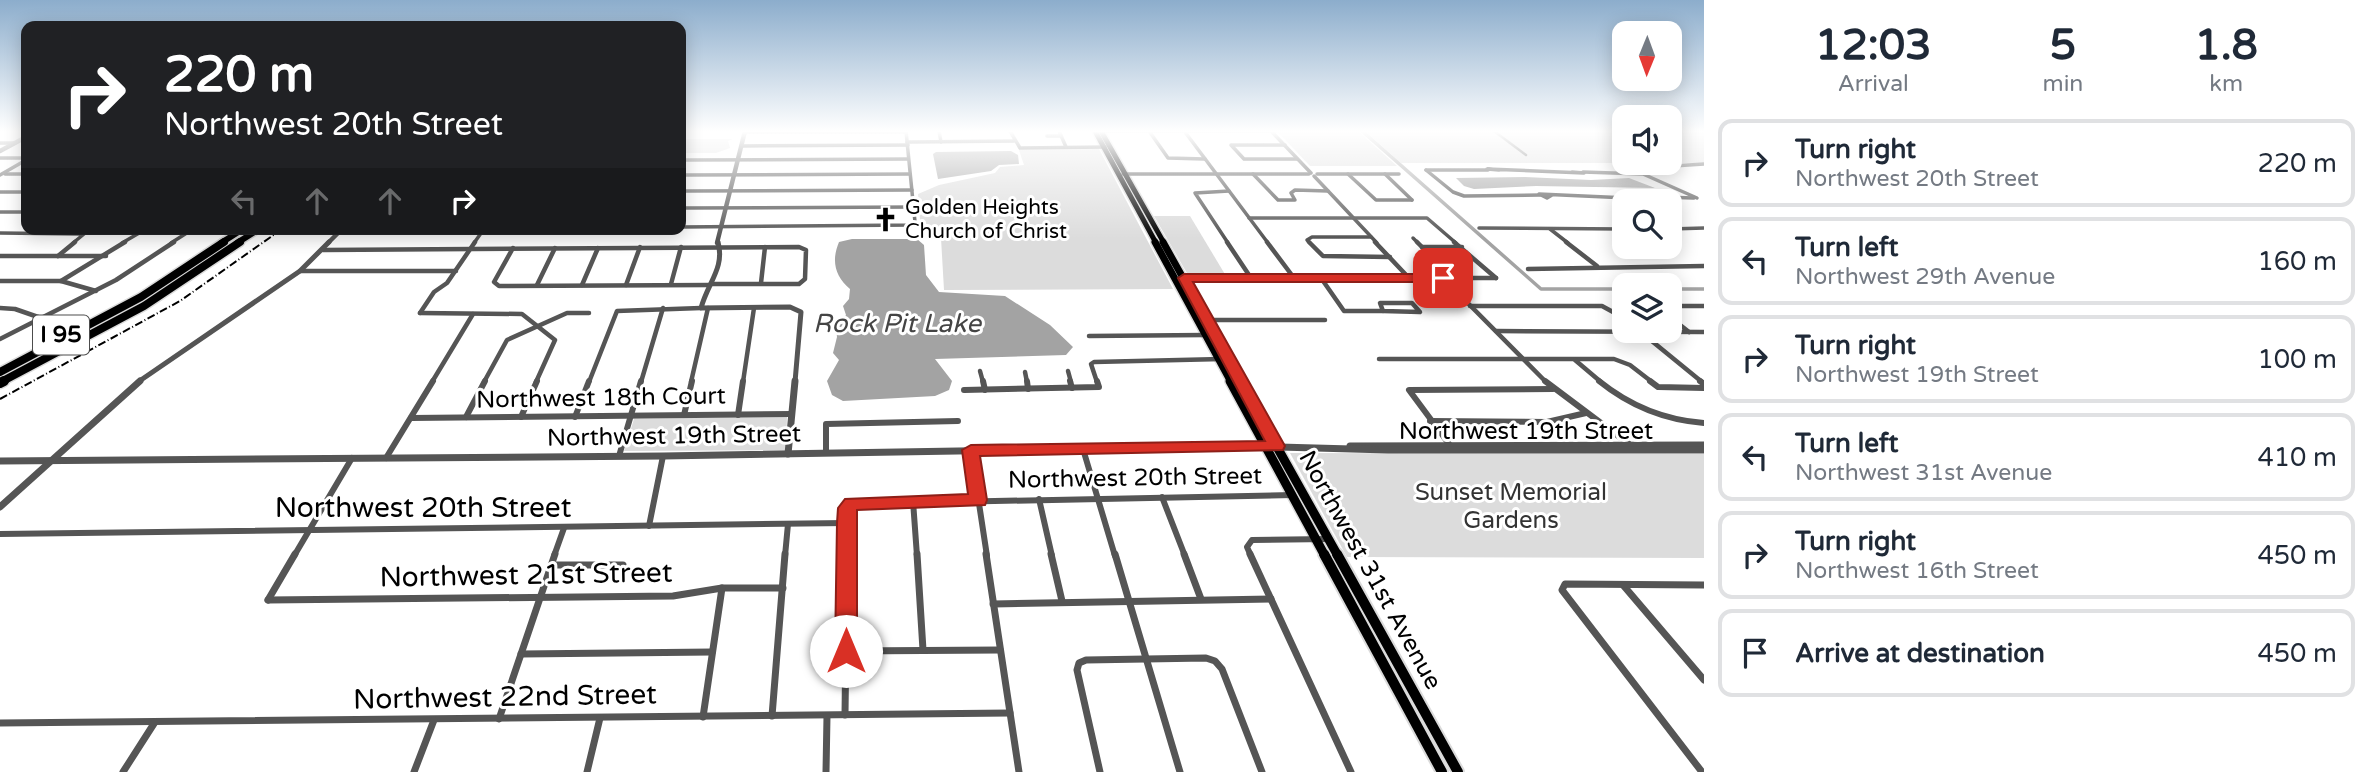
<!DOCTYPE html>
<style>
body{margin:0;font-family:"Varela Round",sans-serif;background:#f6f6f7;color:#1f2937;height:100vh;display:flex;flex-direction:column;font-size:26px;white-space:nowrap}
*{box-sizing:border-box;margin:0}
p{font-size:23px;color:#747a83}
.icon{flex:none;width:38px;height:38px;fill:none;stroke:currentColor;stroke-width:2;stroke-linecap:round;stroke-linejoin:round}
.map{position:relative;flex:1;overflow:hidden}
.drawer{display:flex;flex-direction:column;background:#fff;width:665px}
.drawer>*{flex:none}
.hud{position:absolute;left:21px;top:21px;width:665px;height:214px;border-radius:14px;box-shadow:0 4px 18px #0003;background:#202124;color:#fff;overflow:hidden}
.needle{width:46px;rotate:181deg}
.buttons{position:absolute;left:1612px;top:21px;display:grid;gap:14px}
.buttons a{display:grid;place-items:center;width:70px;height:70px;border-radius:14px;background:#fff;box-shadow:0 4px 18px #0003;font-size:35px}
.pin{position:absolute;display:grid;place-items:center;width:60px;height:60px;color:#fff;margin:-30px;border-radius:14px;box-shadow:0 4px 10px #0006}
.me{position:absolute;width:77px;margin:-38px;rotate:0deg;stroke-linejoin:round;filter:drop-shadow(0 0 5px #0008)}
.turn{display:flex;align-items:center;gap:24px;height:147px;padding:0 28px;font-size:32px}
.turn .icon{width:91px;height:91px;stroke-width:2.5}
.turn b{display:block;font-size:49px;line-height:60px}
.lanes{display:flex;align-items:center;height:66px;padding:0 28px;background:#0003;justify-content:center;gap:35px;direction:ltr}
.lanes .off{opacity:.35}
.eta{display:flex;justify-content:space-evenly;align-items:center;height:119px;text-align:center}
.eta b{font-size:42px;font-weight:700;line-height:49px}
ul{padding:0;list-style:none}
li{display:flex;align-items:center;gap:21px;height:88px;margin:0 14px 10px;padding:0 14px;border:4px solid #e0e1e3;border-radius:14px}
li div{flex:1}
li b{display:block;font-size:26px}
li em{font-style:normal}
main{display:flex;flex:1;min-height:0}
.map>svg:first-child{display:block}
.green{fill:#dcdcdc}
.water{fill:#a3a3a3}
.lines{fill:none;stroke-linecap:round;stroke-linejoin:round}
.canal{stroke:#a3a3a3;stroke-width:3.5}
.primary-far3-casing{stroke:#dbdbdb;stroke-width:8}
.primary-far2-casing{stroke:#dbdbdb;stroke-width:10}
.primary-far1-casing{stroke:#dbdbdb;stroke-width:12}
.primary-casing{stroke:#dbdbdb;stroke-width:14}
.motorway-far2-casing{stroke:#dbdbdb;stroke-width:9}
.motorway-far1-casing{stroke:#dbdbdb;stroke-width:11}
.motorway-casing{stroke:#dbdbdb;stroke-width:13}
.pedestrian{stroke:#555;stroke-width:2.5}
.minor-far3{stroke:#555;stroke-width:3.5}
.minor-far2{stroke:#555;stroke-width:4.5}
.minor-far1{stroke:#555;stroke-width:6}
.minor{stroke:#555;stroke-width:7}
.tertiary-far2{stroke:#555;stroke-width:4.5}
.tertiary-far1{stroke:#555;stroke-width:5}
.tertiary{stroke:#555;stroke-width:7}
.primary-far3{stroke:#000;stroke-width:5}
.primary-far2{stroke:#000;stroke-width:7}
.primary-far1{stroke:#000;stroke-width:9}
.primary{stroke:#000;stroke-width:10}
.motorway-far2{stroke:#000;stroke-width:6}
.motorway-far1{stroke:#000;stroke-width:8}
.motorway{stroke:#000;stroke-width:10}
.rail{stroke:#000;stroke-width:2;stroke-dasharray:8 2.5 1 2.5;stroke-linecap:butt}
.route{fill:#d93025;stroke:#8d1f18;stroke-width:2}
.labels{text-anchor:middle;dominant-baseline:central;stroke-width:6;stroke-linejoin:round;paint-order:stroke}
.far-poi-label{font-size:21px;fill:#000;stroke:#fff;text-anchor:start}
.shield{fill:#fff;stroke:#4c4c4c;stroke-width:2}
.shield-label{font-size:23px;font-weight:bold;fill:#000}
.street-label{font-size:24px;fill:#000;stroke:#fff}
.park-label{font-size:24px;fill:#333;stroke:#fff}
.water-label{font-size:26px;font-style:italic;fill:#444;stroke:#fff}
.near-street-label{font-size:28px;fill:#000;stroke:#fff}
</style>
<main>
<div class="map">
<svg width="1704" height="772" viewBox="0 0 1704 772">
<rect width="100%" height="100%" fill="#fff"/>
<g class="green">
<path d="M1277,131H1358L1397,166H1310Z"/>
<path d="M1365,131H1624V163H1401Z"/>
<rect x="1670" y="131" width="34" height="32"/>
<path d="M681,139H733L728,141L730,148L716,153H681Z"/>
<path d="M1099,149L1173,289L944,290L941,238L921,232L918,194L939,185L995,173L1000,167L1024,165L1019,150Z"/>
<path d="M1154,216H1190L1226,276L1188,275Z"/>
<path d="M787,416L786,450L624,451L634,419Z"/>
<path d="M1290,453L1704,454V558L1347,557Z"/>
</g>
<g class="water">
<path d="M1011,151L1018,155L1019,164L999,165L991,171L938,179L933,154L936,152Z"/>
<path d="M1525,177L1591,180L1629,178L1655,188L1536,186L1474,189L1464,186L1456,178Z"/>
<path d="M852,239H917L924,245L926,275L939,292L1005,296L1050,325L1073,347L1066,355L935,359L952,381L949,390L935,396L843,401L832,395L827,381L839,360L833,353L837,337L836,328L846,315L843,306L849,299L850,289C835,276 831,261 839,242Z"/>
</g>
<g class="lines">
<g class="canal">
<path d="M1362,131L1541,289H1624"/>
<path d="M1670,289H1704"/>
</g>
<defs>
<g id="primary-far3">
<path d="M1095,131L1156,243"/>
<path d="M1101,131L1164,243"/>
</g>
<g id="primary-far2">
<path d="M1155,242L1231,382"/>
<path d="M1163,242L1241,382"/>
</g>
<g id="primary-far1">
<path d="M1230,381L1325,556"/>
<path d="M1240,381L1338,556"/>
</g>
<g id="primary">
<path d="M1324,554L1442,772"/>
<path d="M1337,554L1458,772"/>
</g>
<g id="motorway-far2">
<path d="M221,243L243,229"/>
<path d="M237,243L259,229"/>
</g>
<g id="motorway-far1">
<path d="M0,372L141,297L224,242"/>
<path d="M1,382L144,306L240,242"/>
</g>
<path id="motorway" d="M0,383L4,381"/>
</defs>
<use href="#primary-far3" class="primary-far3-casing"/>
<use href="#primary-far2" class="primary-far2-casing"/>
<use href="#primary-far1" class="primary-far1-casing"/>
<use href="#primary" class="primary-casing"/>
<use href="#motorway-far2" class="motorway-far2-casing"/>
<use href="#motorway-far1" class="motorway-far1-casing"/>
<use href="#motorway" class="motorway-casing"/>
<path class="pedestrian" d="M1494,131L1526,155"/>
<g class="minor-far3">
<path d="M939,131L941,142"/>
<path d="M1010,131L1020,148L1105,147"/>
<path d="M1059,131L1066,147"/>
<path d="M1101,131H1276"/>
<path d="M1149,131L1168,158L1205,159"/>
<path d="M1271,131L1311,173"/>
<path d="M745,132H906"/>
<path d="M1185,132L1268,243"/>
<path d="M1047,136H1061"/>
<path d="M907,142L1014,141"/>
<path d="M0,143H15"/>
<path d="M1285,145H1231L1244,159H1297"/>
<path d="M741,146L908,145"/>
<path d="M0,158H26"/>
<path d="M681,160L908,159"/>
<path d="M1426,170L1453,192L1464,196L1540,195"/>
<path d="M1426,170H1488"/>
<path d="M1499,170L1487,169L1584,173L1572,172"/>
<path d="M1583,172L1643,174L1697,198"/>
<path d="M1646,173L1658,167L1704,164"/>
<path d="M5,174H26"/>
<path d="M1123,174H1309"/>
<path d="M1253,174L1278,200H1295L1291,193L1295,190L1328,191"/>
<path d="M1317,174H1399"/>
<path d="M1348,174L1376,200H1412"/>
<path d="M1385,174L1412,200"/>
<path d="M0,175L26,160"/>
<path d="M681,175L910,174"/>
<path d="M1314,176L1377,243"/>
<path d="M681,191L912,190"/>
<path d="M0,192H26"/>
<path d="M1552,195L1547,198L1539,194L1628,198"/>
<path d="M1640,198L1636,200L1627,196L1694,198"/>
<path d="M681,208L914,207"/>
<path d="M0,212H26"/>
<path d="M1249,218H1427L1456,243"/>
<path d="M681,227L912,225L915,222L906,131"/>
<path d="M1479,228L1624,229"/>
<path d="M1550,229L1568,243"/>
<path d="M1670,229L1704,228"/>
<path d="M0,233L84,234L73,243"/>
<path d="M1413,238L1418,243"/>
<path d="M122,243L146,229"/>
<path d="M171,243L193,229"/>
<path d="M474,243L484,229"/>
<path d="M1228,243L1195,193L1229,191"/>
<path d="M1310,243L1307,240L1312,237H1371"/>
</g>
<g class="minor-far2">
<path d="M1227,242L1251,278"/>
<path d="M1267,242L1294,278"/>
<path d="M1309,242L1323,256L1390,257"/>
<path d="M1375,242L1409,278"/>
<path d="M1417,242L1431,256"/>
<path d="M1454,242L1496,278"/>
<path d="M1566,242L1597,266"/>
<path d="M1422,247H1462"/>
<path d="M513,248L494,282L499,286L710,285"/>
<path d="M323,250L799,247L806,250L805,279L799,284H711"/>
<path d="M0,256H106"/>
<path d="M58,256L75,242"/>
<path d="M1528,269L1704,266"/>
<path d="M300,271H456"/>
<path d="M1184,278H1496"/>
<path d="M1321,278L1344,311H1383"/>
<path d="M1443,278L1546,382"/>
<path d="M0,281H61L96,291"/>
<path d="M61,281L125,242"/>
<path d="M761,283L765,247"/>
<path d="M671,284L681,247"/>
<path d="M537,285L555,248"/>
<path d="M582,285L598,248"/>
<path d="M626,285L640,247"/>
<path d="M1380,303H1412L1420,312L1383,311Z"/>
<path d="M1470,306H1602L1624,318"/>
<path d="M1670,306H1704"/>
<path d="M0,308L15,309L41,318"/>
<path d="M420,313L522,314L555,340L536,382"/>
<path d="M420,313L434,292L447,283L475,242"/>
<path d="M1670,317L1689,332"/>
<path d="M1206,320H1325"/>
<path d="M1496,331L1704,332"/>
<path d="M1642,333L1702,382"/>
<path d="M1089,336L1205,335"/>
<path d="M0,339L116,280L174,242"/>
<path d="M1379,359H1614L1630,365L1652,382"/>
<path d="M1575,360L1601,382"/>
<path d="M980,371L983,382"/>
<path d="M1068,371L1071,382"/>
<path d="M1025,372L1027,382"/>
<path d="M432,382L473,314"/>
<path d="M484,382L507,340L567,313H589"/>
<path d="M589,382L617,311L701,308"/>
<path d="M641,382L663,308"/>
<path d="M691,382L708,308"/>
<path d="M743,382L754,308"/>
<path d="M1097,382L1091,364L1094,362L1222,359"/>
</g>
<g class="minor-far1">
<path d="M983,381L985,390"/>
<path d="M1027,381L1028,389"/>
<path d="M1070,381L1072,388"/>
<path d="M1545,381L1629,444"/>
<path d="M1599,381C1630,406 1664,420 1704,423"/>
<path d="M1650,381L1658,387L1704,388"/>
<path d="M1700,381L1704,384"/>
<path d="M964,390L1099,387L1097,381"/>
<path d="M684,415L692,381"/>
<path d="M738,415L743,381"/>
<path d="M466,417L485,381"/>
<path d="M521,417L537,381"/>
<path d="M575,417L589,381"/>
<path d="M411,418L792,414"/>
<path d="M1430,421L1547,422L1586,413"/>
<path d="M1452,448L1409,390L1553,389"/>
<path d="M1083,449L1115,556"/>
<path d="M971,451L987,556"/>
<path d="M826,453V424L958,421"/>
<path d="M619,456L641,381"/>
<path d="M386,458L433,381"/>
<path d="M1162,497L1185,556"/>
<path d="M1039,499L1052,556"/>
<path d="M913,501L917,556"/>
<path d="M649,526L663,456"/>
<path d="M0,534L847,523"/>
<path d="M294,556L352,458"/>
<path d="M554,556L564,528"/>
<path d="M785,556L788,524"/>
<path d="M847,556L848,508L852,504L1293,495"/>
<path d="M1251,556L1247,547L1252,540L1329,539"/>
</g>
<g class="minor">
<path d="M917,554L923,650"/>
<path d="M986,554L1019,772"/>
<path d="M1051,554L1062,601"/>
<path d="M1115,554L1180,772"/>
<path d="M1184,554L1201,599"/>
<path d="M1250,554L1351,772"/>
<path d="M551,565H623"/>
<path d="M1623,585L1704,680"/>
<path d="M268,600L673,596L722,588H783"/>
<path d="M268,600L295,554"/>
<path d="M993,604L1271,599"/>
<path d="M846,651L1000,650"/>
<path d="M521,654L712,652"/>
<path d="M845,715L847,554"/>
<path d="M772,716L785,554"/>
<path d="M703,717L722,588"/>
<path d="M499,719L555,554"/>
<path d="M0,723L1010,713"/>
<path d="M123,772L155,722"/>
<path d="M414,772L434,720"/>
<path d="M587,772L600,718"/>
<path d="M826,772L827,716"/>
<path d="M1100,772L1077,670L1079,663L1086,660L1206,658L1215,661L1222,669L1262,772"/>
<path d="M1702,772L1562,590L1565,584L1704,585"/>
</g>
<g class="tertiary-far2">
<path d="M0,151L26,137"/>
<path d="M328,243L342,229"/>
<path d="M717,243L745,131"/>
</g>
<g class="tertiary-far1">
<path d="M718,242C725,268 708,282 701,308L790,307L801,312L795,382"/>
<path d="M138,382L300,271L329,242"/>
</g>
<g class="tertiary">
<path d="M1350,446L1704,445"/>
<path d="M788,454L795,381"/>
<path d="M0,461L663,456L1244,446L1388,450H1704"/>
<path d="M0,507L140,381"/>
</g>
<use href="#primary-far3" class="primary-far3"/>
<use href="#primary-far2" class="primary-far2"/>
<use href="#primary-far1" class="primary-far1"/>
<use href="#primary" class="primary"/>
<use href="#motorway-far2" class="motorway-far2"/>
<use href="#motorway-far1" class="motorway-far1"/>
<use href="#motorway" class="motorway"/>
<path class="rail" d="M0,399L180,301L282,229"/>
</g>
<linearGradient id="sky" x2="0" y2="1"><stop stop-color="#8cadcc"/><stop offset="0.55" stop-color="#fff"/><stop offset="1" stop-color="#fff" stop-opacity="0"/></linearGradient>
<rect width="1704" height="239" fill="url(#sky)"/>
<path class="route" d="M1184,274H1443L1449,278L1443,282H1193L1285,446L1283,450L980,456L987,500L985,505L857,510V651L854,658L846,660L838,658L835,651L837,523L838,508L845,499L968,494L962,450L971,445L1265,441L1178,278Z"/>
<defs>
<symbol id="church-bare" viewBox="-9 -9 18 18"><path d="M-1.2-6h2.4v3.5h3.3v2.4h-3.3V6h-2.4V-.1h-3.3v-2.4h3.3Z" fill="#000" stroke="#fff" stroke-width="2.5" paint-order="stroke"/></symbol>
</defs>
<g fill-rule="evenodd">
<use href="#church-bare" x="868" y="202" width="35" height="35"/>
</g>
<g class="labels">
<g class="far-poi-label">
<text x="905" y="207">Golden Heights<tspan x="905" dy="24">Church of Christ</tspan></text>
</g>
<rect class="shield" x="33" y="315.5" width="56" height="39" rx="5"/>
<g class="shield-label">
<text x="61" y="335">I 95</text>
</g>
<g class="street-label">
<text transform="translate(601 398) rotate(-1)">Northwest 18th Court</text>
<text x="1526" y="431">Northwest 19th Street</text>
<text transform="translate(674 436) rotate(-1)">Northwest 19th Street</text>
<text transform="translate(1135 478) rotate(-1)">Northwest 20th Street</text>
<text transform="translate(1370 570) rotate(61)">Northwest 31st Avenue</text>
</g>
<g class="park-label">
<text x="1511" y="492">Sunset Memorial<tspan x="1511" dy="28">Gardens</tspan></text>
</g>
<g class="water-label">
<text x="897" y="323">Rock Pit Lake</text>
</g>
<g class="near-street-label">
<text x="423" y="508">Northwest 20th Street</text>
<text transform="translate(526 575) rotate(-1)">Northwest 21st Street</text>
<text transform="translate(505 697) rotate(-1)">Northwest 22nd Street</text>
</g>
</g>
</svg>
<div class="buttons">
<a><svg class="needle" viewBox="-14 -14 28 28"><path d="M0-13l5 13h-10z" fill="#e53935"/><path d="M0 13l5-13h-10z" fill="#747a83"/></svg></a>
<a><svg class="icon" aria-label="sound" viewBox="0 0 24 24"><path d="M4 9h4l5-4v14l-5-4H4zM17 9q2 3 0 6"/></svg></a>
<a><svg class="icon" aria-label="search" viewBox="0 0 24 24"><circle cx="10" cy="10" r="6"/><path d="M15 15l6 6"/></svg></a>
<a><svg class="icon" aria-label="layers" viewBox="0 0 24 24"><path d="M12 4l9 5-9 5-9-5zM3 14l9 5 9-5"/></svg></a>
</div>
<div class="pin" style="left:1443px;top:278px;background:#d93025"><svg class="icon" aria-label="arrive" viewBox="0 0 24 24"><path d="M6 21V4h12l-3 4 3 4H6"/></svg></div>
<svg class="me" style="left:846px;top:651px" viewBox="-20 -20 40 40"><circle r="19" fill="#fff"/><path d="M0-13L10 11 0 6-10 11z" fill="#d93025"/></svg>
<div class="hud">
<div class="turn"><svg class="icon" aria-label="right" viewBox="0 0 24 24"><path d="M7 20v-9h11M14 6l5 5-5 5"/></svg><div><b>220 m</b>Northwest 20th Street</div></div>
<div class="lanes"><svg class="icon off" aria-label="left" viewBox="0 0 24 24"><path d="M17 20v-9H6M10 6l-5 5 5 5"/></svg><svg class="icon off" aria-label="ahead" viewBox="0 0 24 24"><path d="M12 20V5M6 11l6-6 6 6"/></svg><svg class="icon off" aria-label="ahead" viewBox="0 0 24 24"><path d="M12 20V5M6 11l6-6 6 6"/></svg><svg class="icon" aria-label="right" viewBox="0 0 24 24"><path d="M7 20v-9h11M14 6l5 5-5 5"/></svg></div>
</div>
</div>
<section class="drawer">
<div class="eta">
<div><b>12:03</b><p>Arrival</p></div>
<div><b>5</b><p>min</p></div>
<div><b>1.8</b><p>km</p></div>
</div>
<ul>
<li><svg class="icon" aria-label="right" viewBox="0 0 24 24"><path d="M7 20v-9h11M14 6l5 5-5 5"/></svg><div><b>Turn right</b><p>Northwest 20th Street</p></div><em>220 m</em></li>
<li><svg class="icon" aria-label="left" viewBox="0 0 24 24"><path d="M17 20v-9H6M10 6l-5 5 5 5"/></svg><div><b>Turn left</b><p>Northwest 29th Avenue</p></div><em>160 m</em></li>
<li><svg class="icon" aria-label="right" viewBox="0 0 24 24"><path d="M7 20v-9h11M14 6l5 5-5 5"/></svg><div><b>Turn right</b><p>Northwest 19th Street</p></div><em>100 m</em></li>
<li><svg class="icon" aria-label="left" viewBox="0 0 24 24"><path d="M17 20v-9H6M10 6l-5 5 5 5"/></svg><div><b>Turn left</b><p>Northwest 31st Avenue</p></div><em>410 m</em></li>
<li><svg class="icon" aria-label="right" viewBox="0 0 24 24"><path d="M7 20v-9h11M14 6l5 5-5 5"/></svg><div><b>Turn right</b><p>Northwest 16th Street</p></div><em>450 m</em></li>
<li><svg class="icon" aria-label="arrive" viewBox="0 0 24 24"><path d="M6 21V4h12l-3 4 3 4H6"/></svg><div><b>Arrive at destination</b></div><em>450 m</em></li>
</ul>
</section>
</main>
